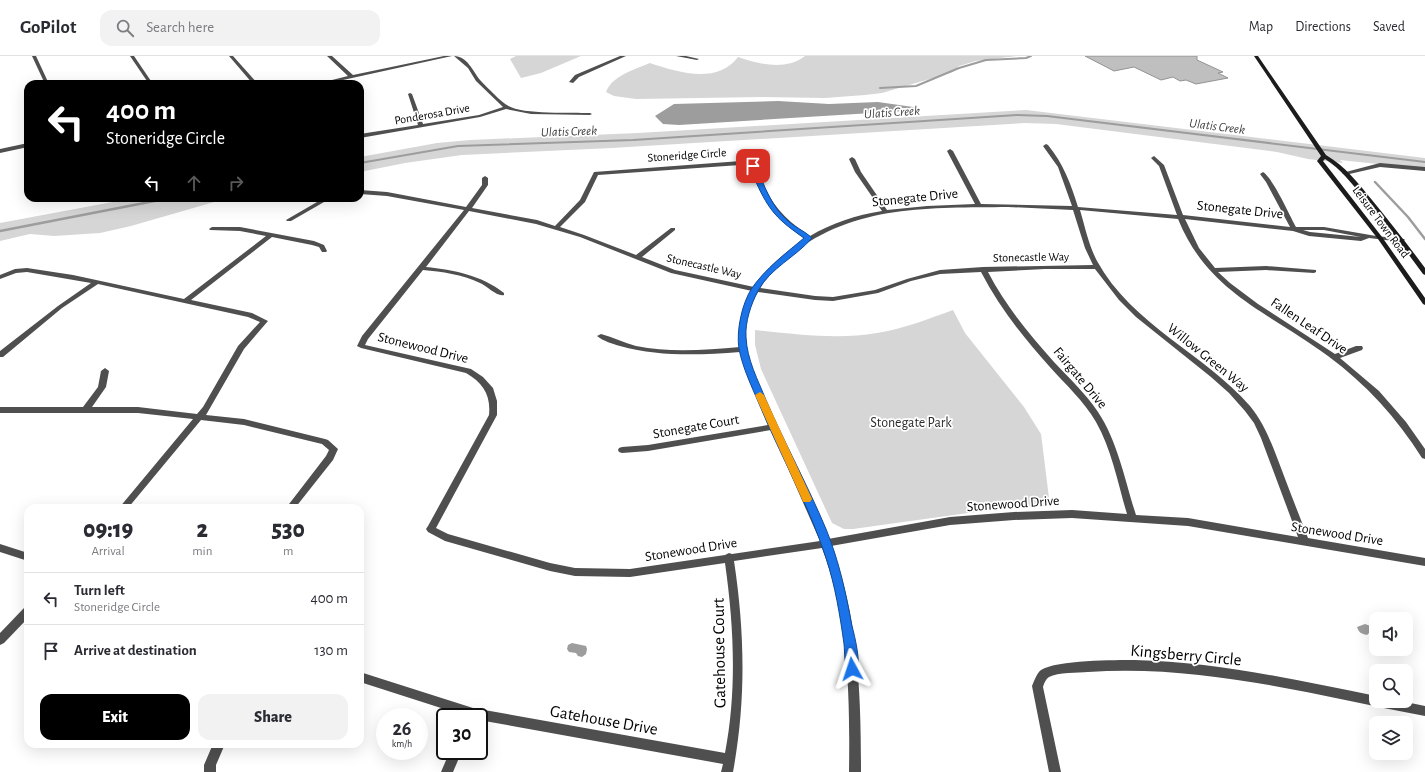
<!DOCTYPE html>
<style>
body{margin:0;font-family:"Alegreya Sans",sans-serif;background:#f2f2f3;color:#2b2b33;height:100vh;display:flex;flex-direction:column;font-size:15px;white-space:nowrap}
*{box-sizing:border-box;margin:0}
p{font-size:13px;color:#7c7c81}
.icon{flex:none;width:22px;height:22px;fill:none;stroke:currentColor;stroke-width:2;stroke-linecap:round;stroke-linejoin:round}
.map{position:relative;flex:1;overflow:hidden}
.drawer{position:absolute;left:24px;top:448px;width:340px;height:244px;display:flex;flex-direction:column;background:#fff;border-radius:12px;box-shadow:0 4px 16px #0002}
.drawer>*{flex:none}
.hud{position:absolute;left:24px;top:24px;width:340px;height:122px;border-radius:12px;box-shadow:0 4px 16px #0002;background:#000;color:#fff;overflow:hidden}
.controls{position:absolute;left:1369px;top:556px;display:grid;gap:8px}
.controls a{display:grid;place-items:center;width:44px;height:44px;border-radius:8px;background:#fff;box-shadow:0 4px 16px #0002;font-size:20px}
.speed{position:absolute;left:376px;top:652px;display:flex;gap:8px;font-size:20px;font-weight:700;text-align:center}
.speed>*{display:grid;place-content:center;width:52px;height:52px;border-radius:50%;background:#fff;box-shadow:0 4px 16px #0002;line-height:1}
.speed small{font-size:10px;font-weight:400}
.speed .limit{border:2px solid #111;border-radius:6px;background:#fff;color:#111}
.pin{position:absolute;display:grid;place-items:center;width:34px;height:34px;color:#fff;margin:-17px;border-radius:8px;box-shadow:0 2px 6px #0006}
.me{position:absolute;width:44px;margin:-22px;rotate:355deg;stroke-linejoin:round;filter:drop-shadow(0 0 3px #0008)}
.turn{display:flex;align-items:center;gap:14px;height:84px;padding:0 16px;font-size:18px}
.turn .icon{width:52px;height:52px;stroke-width:2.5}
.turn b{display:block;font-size:28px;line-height:34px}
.lanes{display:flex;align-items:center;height:38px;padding:0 16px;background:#0003;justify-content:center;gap:20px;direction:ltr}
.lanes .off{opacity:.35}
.eta{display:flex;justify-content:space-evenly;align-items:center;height:68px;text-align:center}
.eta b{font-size:24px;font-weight:800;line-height:28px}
.button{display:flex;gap:8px;margin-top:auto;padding:8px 16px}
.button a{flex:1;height:46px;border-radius:12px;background:#000;color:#fff;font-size:16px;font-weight:800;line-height:46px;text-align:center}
.button a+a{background:#f2f2f3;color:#2b2b33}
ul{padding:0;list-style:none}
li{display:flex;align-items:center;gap:12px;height:52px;padding:0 16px;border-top:1px solid #e1e1e2}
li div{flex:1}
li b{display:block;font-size:15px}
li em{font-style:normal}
header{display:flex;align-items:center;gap:24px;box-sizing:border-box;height:56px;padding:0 20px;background:#fff;border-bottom:1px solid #e1e1e2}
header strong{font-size:19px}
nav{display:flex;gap:22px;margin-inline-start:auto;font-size:14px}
.search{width:280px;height:36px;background:#f2f2f3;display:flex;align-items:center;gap:10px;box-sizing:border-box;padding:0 14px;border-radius:12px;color:#7c7c81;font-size:15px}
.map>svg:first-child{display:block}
.green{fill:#d6d6d6}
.water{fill:#9d9d9d}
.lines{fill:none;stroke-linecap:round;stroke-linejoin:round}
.stream-far1{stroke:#9d9d9d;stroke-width:2}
.stream{stroke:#9d9d9d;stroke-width:2.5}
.building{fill:#bfbfbf;stroke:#939393}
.street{fill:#4f4f4f;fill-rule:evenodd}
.secondary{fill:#1c1c1c;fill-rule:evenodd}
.route{fill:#1a73e8;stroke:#114b97}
.slow{fill:#f59e0b}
.labels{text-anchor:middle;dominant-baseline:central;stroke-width:3.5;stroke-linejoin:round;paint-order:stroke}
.far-street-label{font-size:12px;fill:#000;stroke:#fff}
.far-water-label{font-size:13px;font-style:italic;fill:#3e3e3e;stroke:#fff}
.street-label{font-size:14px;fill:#000;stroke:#fff}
.park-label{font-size:14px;fill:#2d2d2d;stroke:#fff}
.near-street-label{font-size:17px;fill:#000;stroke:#fff}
</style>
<header>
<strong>GoPilot</strong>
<div class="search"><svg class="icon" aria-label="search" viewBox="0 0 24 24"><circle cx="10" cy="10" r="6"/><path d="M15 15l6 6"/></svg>Search here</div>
<nav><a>Map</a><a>Directions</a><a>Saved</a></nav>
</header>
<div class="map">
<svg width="1425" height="716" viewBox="0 0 1425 716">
<rect width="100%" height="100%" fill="#fff"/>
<g class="green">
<path d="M516,0H581L541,17L521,22L510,3Z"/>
<path d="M805,0H1017L976,5L959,10L953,16L933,22L882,37L865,39L825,42L762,41L636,43L614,40L606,36C613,19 634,14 650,7C677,16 717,29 738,1C758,8 786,15 805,0Z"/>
<path d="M1026,54L1425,102V113L1340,104L1343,107L1308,103L1277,96L1056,68L1025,67L612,92L462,99L405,107L360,116V101L437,87L470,84L638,77Z"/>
<path d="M134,142H228L131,170L100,177L54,180L30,178L0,185V167Z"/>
<path d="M953,254L965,277L1024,351L1041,378L1050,450L1004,452L853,473H844L832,467L761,313L755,289V274C795,278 837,284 877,277C903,273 928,263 953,254Z"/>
</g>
<g class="water">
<path d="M778,45L829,48L878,46L920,52L921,54L679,69L663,68L655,60L674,48Z"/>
<path d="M1365,568L1376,572V579L1369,577L1367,579C1362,578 1359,577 1357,571Z"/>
<path d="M572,587L586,590L587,593L586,598L582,601L578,600L576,597L569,596L567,593L568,589Z"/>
</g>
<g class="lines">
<g class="stream-far1">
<path d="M880,32L916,30L959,12L986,4L1026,2L1031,0"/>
<path d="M360,107L458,90L633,84L1017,59L1047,60L1425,106"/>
</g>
<g class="stream">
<path d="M1375,126L1408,161L1425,183"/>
<path d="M0,175L170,142"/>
</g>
</g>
<path class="building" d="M1085,0H1197V4L1223,16L1218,17L1228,22L1196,28L1186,24L1180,25L1173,21L1161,24L1134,11L1114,15Z"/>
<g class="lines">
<g class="street">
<path d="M32,0H36L49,28H45Z"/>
<path d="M130,0H134L153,28H149Z"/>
<path d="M229,0H233L258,28H253Z"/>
<path d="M327,0H332L353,19L444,0H452L352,22L325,28H316L348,20Z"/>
<path d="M454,0C467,0 473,15 480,24C486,30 500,45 507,49C521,59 572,56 590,57L592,58L590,59L531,58L506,53L480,61L360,82V78L418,69L408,38L410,37L412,38L423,68L479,59L503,51L476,25L468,12Z"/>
<path d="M620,0H626L579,21L573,27L569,26L575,19Z"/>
<path d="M676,0H686L699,3L697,4Z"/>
<path d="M28,87V91L0,97V93Z"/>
<path d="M1046,88L1048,89C1063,107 1071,128 1078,151L1177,159L1159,110L1151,102L1154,100L1164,109L1183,159L1290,171L1266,126L1260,118L1263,116C1273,122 1290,160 1296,171H1324L1376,180L1404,183L1405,184L1402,186L1369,182L1361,185L1309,180L1293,175L1185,163L1199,192L1215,212L1266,210L1316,214V216L1314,217L1266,214L1218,216L1230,227L1258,248L1335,298L1356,290H1362L1363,292L1362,294L1340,302L1379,335L1406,366L1425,393V403L1422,402C1397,362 1366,328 1328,300C1269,256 1208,237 1178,163L1080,154C1085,171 1089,190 1097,205C1132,269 1204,297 1250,350C1265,368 1273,391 1281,412C1290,436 1299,459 1308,482L1425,502V510L1188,470L1072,462L1014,464L950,469L831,490C859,562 861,640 861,716H849C850,641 849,563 822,492L734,505C745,578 746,645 733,716H721L723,708L479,664V661H469L360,626V616L473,652L725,697C737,635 734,570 725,507L630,521L575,520L550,515L445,485L428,476L426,473L428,470L489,359C491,339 483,327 466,317L361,292L357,290L362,280L464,154L387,140L360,138V134L387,136L466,151L482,129V122L485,120L488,122V129L472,152L537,164L555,170L580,144L594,116L741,105L756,111C760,118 762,127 766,134C776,154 791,168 810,180C832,167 856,159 882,155L855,116L849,103L852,101L855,103L861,116L887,154L927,150L975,148L947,95L950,93L953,95L981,148L1072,150L1058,111L1043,90ZM740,109L752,113C762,143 779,165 805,183C786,196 767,211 754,231L675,214L642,201L675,174V172H671L636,199L584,179L560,171L585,146L598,119ZM1008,151L1073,154L1085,192L1093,209L983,211L940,214L907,223L875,234L833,241L815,240L760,232C768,219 779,209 791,199C853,148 932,152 1008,151ZM469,155L536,168L580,181L671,217L752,235C741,252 737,271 740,291C705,294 670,297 636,290C624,287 613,281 601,278L597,280C603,285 613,288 620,290C660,301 700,299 740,296L749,323L768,369L648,389L622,391L619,392L618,394L619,396L622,397L648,395L771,374L820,485L732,498L729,497L725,499L630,513L575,512L550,507L448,478L436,472L497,359V345L493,332L483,321L471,313L365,289L368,283L423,214C442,216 462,218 480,227C487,230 497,241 504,239V237C481,219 454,214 426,211ZM1303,174H1324L1361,181L1310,176ZM1045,213H1095L1119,244L1136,261L1211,321L1229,337L1245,355L1254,367L1261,382L1298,481L1188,462L1136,459C1125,425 1118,386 1098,356C1086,338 1069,322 1054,306C1029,278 1005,249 988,216ZM981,216C999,251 1023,281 1049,310C1065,328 1084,345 1096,366C1112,394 1118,428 1127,458L1072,454L1014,456L950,461L828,483C810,435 785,391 765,344C757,324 747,304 746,283C745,266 749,250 758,236L815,244L833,245L878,237L911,225L940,218Z"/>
<path d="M1380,107L1425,111V115L1380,111L1345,119L1342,117Z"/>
<path d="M324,142H331L291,165H287L286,164Z"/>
<path d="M212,171H240L314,185L324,189L327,195L326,196H322L319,191L312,189L272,181L191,244L252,257L268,265L244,293L206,359L244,363L325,383L328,384L338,393L333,404L295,452H286L326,400L329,394L322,388L244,369L201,364L128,452H119L193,363L138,357H0V351H83L98,331L101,315L105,312L109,315L106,331L92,351H138L197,358L203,351L238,290L260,266L248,261L98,228L62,252L3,301H0V295L58,250L91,227L27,216L16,217L0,223V219L15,213L27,212L73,219L184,243L266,180L240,175L210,174L209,173Z"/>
<path d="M0,488L28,497V505L0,496Z"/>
<path d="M28,551V562L4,587L0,589V577L24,552Z"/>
<path d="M1135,604C1216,606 1297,624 1376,640V645H1401L1425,650V660C1314,639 1202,608 1088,616C1078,617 1058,616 1049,621C1046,623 1044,627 1043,631L1061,716H1049L1032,630C1034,625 1037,617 1041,614C1057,604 1115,604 1135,604Z"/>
<path d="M213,688H225L216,709V716H204V709Z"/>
<path d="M450,695H462L453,716H441Z"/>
</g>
<path class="secondary" d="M1254,0H1258L1326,99C1345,110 1358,127 1372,144C1390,166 1408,189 1425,212V219L1423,218C1404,192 1385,167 1364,142C1352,128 1341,113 1325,103L1323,105L1382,181L1425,242V249L1423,248L1378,183L1317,105L1321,100Z"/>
</g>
<path class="route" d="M750,109L756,110C764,129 771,150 787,164C794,171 805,175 812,182C796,201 770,212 758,235C751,248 745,266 746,281C747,304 758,324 766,344C785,388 808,430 826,473C839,505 846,537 852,570C855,581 861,607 857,617L852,619L848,617C844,608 845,597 844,588C840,559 835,529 826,502C809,449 781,401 760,350C752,331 743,313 739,293C736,275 742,247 752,232C766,212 785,198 804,182C778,164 769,155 756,126C754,121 750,114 750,109Z"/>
<path class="slow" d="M760,336L764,339L812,443L810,446H803L802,443L755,339Z"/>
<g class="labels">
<g class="far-street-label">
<text transform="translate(432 58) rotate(-10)">Ponderosa Drive</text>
<text transform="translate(687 99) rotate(-4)">Stoneridge Circle</text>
<text transform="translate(1381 166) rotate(53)">Leisure Town Road</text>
<text transform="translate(1031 201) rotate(-1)">Stonecastle Way</text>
<text transform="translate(704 210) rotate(13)">Stonecastle Way</text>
</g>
<g class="far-water-label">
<text transform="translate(892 57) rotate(-4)">Ulatis Creek</text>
<text transform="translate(1217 71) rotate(7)">Ulatis Creek</text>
<text transform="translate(569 76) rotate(-2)">Ulatis Creek</text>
</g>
<g class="street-label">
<text transform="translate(915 142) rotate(-6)">Stonegate Drive</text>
<text transform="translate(1240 154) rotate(6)">Stonegate Drive</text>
<text transform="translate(1309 270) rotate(34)">Fallen Leaf Drive</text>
<text transform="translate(423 292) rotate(14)">Stonewood Drive</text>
<text transform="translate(1208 302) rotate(39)">Willow Green Way</text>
<text transform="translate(1080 322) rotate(50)">Fairgate Drive</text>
<text transform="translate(696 371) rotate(-10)">Stonegate Court</text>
<text transform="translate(1013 448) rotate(-4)">Stonewood Drive</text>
<text transform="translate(1337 478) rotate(9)">Stonewood Drive</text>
<text transform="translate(691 494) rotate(-9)">Stonewood Drive</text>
</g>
<g class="park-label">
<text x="911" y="367">Stonegate Park</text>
</g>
<g class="near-street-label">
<text transform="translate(719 597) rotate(-91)">Gatehouse Court</text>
<text transform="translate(1186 599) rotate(5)">Kingsberry Circle</text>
<text transform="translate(604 664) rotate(10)">Gatehouse Drive</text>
</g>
</g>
</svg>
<div class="controls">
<a><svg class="icon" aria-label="sound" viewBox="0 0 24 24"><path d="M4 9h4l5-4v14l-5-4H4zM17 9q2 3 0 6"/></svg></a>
<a><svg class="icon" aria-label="search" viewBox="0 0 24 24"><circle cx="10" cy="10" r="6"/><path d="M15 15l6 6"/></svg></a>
<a><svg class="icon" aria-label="layers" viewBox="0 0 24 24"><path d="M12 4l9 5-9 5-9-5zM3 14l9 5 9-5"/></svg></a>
</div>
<div class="speed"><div>26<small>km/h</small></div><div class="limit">30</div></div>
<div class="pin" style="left:753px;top:110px;background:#d93025"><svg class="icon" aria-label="arrive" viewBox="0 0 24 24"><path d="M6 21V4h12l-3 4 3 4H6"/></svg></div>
<svg class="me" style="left:852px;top:613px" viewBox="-20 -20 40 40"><path d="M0-17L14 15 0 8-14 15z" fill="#1a73e8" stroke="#fff" stroke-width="4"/></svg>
<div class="hud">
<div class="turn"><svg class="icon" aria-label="left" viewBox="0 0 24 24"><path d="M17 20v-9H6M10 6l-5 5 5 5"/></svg><div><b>400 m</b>Stoneridge Circle</div></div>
<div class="lanes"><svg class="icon" aria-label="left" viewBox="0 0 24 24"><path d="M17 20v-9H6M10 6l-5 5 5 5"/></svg><svg class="icon off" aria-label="ahead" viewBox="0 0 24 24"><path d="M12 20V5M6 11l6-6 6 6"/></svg><svg class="icon off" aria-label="right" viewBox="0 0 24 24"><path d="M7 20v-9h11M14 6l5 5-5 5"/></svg></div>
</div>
<section class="drawer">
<div class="eta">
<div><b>09:19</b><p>Arrival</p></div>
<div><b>2</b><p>min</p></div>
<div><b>530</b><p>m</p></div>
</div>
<ul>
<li><svg class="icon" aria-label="left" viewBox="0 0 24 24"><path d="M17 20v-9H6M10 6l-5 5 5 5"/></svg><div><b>Turn left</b><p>Stoneridge Circle</p></div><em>400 m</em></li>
<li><svg class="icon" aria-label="arrive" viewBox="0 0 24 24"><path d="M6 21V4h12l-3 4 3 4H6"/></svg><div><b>Arrive at destination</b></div><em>130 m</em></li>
</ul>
<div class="button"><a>Exit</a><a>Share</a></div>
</section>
</div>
